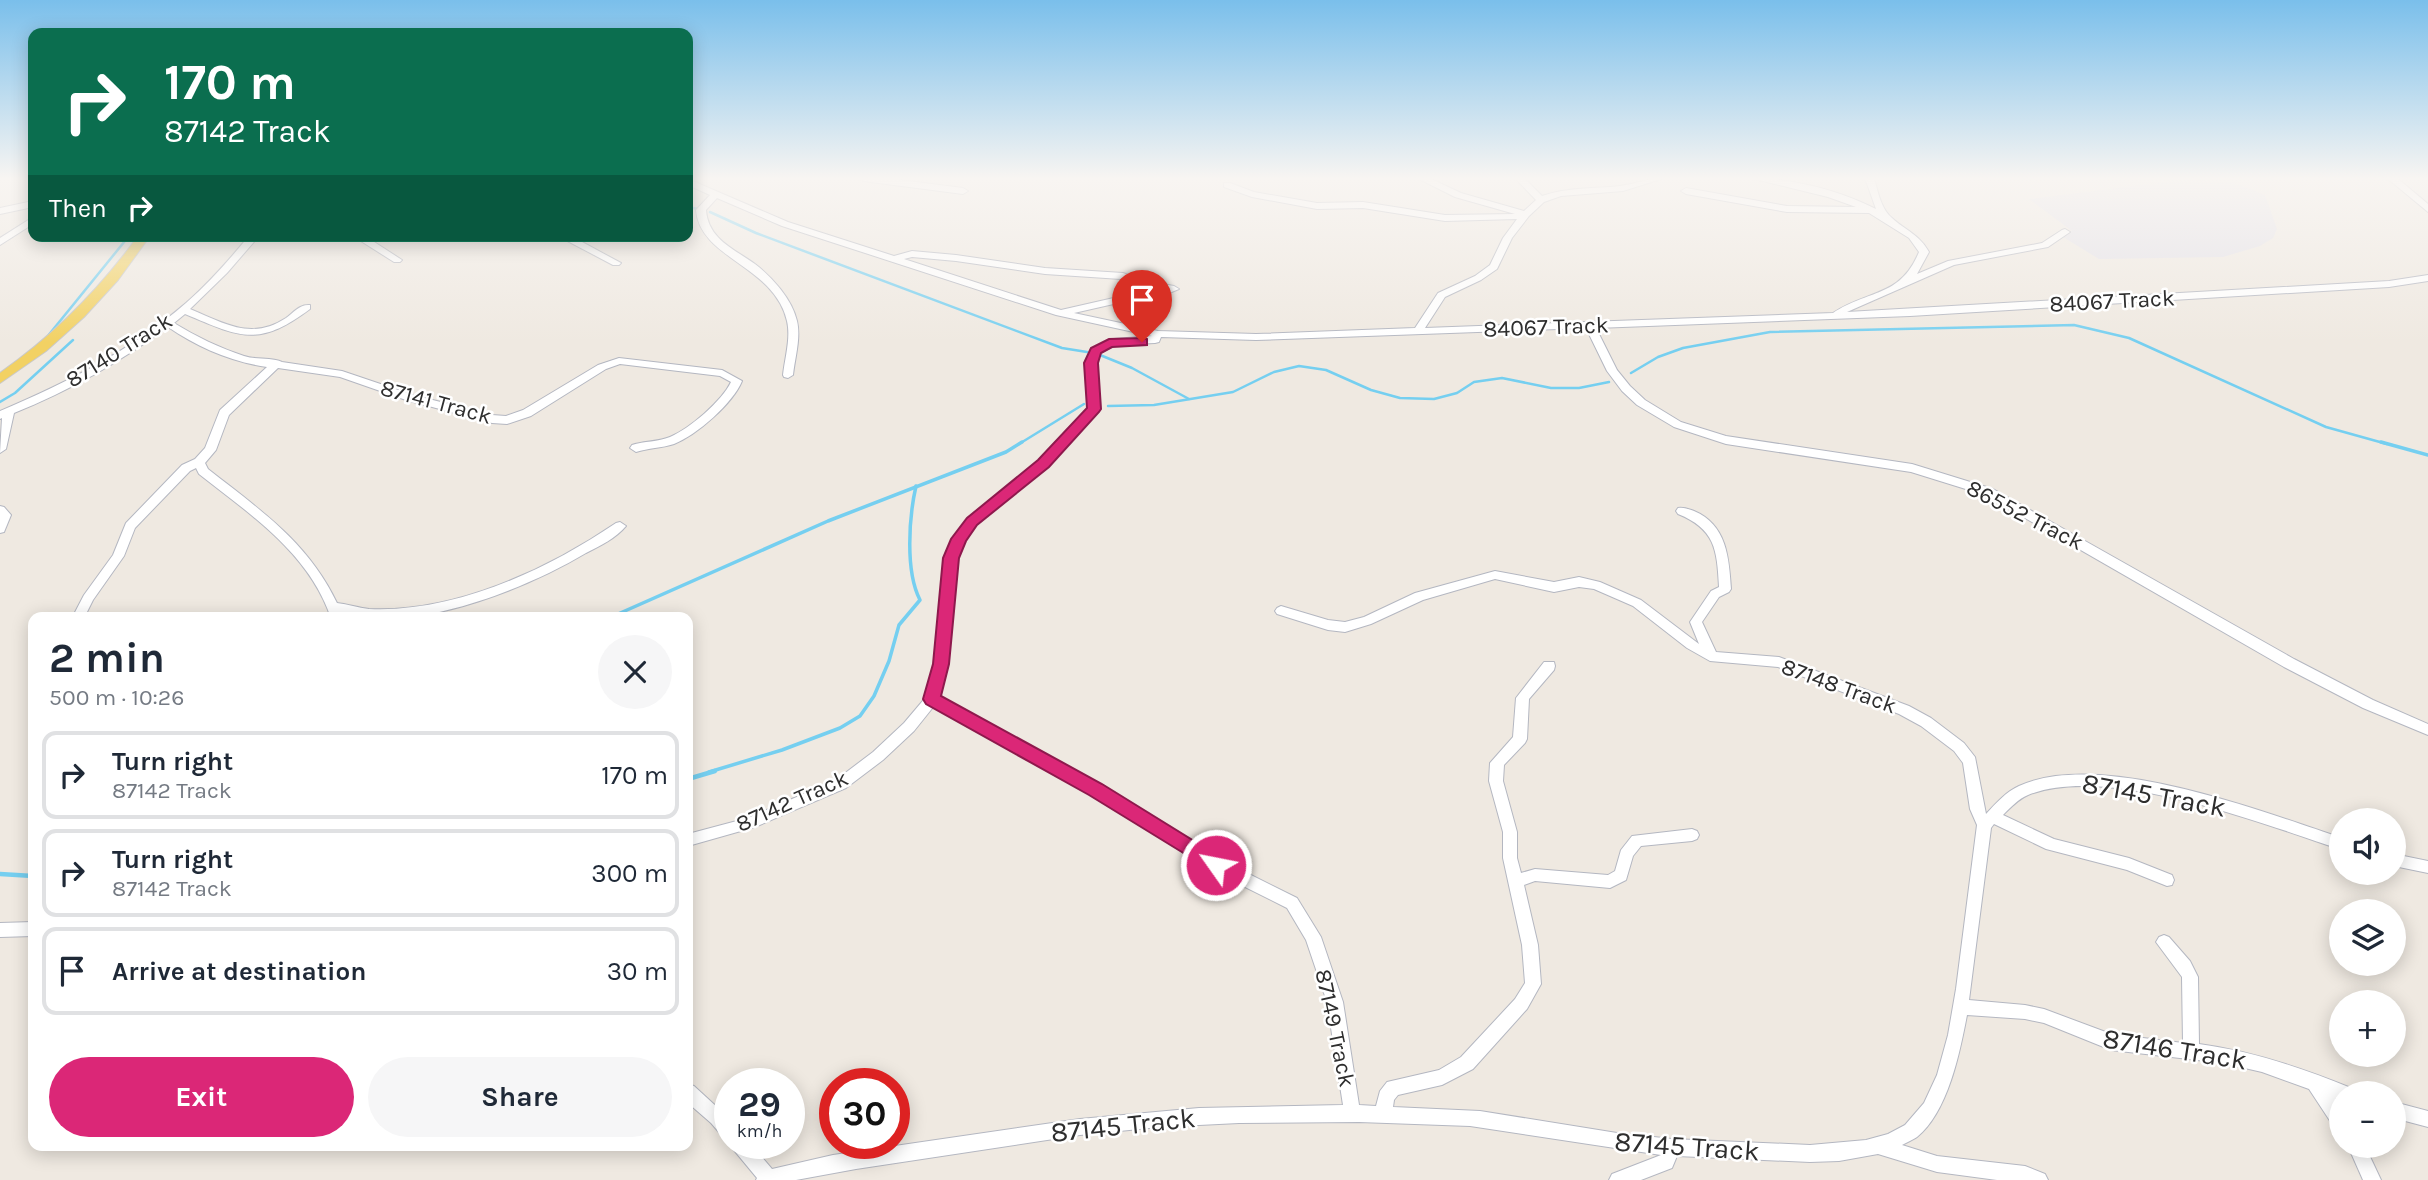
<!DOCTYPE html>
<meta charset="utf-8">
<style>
body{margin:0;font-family:Karla,sans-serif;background:#f6f6f7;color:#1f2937;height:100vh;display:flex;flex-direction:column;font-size:26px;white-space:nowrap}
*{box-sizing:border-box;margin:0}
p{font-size:23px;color:#747a83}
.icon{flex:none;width:38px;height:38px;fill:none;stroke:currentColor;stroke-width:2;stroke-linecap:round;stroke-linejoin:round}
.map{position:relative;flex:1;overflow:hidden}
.sheet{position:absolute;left:28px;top:612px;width:665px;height:539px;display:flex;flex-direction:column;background:#fff;border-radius:14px;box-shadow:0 4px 18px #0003}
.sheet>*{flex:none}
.top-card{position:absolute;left:28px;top:28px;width:665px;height:214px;border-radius:14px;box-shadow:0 4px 18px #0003;background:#0b6e4f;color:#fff;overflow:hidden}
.controls{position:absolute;left:2329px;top:808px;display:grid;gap:14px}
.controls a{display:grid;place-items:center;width:77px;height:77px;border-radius:50%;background:#fff;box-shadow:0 4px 18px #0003;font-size:35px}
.speed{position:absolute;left:714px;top:1068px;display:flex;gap:14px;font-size:35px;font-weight:700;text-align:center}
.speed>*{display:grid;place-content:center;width:91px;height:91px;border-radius:50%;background:#fff;box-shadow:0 4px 18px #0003;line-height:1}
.speed small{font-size:18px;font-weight:400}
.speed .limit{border:10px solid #d22;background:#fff;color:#111}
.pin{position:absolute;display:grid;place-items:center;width:60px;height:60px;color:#fff;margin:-72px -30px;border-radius:50% 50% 50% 0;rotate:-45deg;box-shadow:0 0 7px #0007}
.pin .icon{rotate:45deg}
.me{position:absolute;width:77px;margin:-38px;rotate:303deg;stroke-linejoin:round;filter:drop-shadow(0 0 5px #0008)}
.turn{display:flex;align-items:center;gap:24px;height:147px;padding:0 21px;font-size:32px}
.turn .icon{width:91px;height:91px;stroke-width:2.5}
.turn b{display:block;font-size:49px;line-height:60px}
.then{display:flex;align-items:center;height:66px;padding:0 21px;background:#0003;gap:14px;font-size:26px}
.round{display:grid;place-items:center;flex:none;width:74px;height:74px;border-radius:37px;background:#f6f6f7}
.head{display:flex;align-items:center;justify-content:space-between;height:119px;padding:0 21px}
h1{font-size:42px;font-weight:700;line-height:52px}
.action{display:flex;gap:14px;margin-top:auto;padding:14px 21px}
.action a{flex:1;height:80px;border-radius:42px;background:#db2777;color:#fff;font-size:28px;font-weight:700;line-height:80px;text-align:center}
.action a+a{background:#f6f6f7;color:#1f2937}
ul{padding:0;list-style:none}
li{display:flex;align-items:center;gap:21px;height:88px;margin:0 14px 10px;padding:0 7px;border:4px solid #e0e1e3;border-radius:14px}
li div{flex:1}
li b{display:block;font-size:26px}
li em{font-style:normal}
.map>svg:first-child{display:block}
.industrial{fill:#e3e1e8}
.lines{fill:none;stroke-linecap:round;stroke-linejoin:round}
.stream-far2{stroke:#75cff0;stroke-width:2.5}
.stream-far1{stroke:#75cff0;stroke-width:3.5}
.stream{stroke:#75cff0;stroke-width:4.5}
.minor-casing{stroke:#b4b7c1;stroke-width:2}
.major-casing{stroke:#c9c9c9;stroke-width:2}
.minor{fill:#fff;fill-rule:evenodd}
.major{fill:#f2d163;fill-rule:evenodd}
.route{fill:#db2777;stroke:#8e194d;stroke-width:2}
.labels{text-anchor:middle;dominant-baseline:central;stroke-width:5;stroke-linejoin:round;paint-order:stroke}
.street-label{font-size:23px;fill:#2e2e2e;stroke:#fff}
.near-street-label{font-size:28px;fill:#2e2e2e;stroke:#fff}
</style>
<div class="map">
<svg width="2428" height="1180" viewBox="0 0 2428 1180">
<rect width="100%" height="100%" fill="#efe9e1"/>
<path class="industrial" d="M2201,180L2234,183L2265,195L2277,229L2273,238L2260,246L2223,257L2099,259L2063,237L2072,231L2029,199L2173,181Z"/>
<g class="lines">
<g class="stream-far2">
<path d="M688,207L698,209"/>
<path d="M710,212L756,233L1062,348L1087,352"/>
<path d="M47,337L129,236"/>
<path d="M1100,355L1132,368L1189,399"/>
<path d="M1631,373L1658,357L1683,348L1770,332L2074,325L2129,338L2326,427L2387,444"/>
<path d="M0,402L15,393L73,340"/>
<path d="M1108,406L1154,405L1233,392L1274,372L1299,366L1326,370L1371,390L1400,398L1434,399L1457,393L1474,382L1502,378L1551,388H1579L1609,382"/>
<path d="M1019,444L1084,404"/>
</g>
<g class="stream-far1">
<path d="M2381,442L2428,455"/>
<path d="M609,618L828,521L1006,452L1022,442"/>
<path d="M709,772L782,750L840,728L860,716L874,696L889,661L899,625L920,600C905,571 909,517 916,486"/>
</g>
<g class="stream">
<path d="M688,779L715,771"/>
<path d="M0,874L33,876"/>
</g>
<defs>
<g id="minor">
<path d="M859,178H885L963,188L968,191L963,194L863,181Z"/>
<path d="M1417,178H1429L1461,193L1524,211L1536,200L1515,178H1524L1542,196C1568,187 1594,189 1620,186C1636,184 1649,178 1664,178L1623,191L1561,196L1544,202L1529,216L1512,238L1497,269L1481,280L1445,297L1425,328L1833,313C1869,289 1900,298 1919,252L1909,238L1869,213L1787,212L1686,194L1681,191L1686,188L1787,206L1856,207L1828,197L1750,178C1791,178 1839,190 1876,209L1865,178H1874C1878,192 1881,209 1892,218C1905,230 1920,235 1929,252L1917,274L1948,261L2042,243L2062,230L2065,229L2070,232L2048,247L1954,265L1847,312L2389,281L2428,275V281L2389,287L1910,316L1596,328L1617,370L1630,386L1645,400L1681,422L1726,436L1912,464L1993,489L2294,659L2373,700L2428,724V735L2363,708L2284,667L1985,495L1911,472L1726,444L1674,427L1637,405L1622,391L1607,371L1586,328L1256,340L1161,337L1159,342L1155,343L1116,345L1100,353L1096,363L1099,409L1098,411L1048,466L976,524L964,540L957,558L947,664L939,697L1101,786L1221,860L1297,898L1321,937L1343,1002L1359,1105L1376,1106L1380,1091L1387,1082L1439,1070L1461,1057L1515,999L1525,983L1522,945L1503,858V832L1489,781L1490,763L1513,737L1516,698L1544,662H1554L1555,666L1554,670L1529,699L1527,739L1525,743L1504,765L1503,781L1517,832V858L1521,873L1535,869L1608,875L1615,871L1621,850L1632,836L1692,829L1697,831L1699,835L1697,839L1692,841L1641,846L1633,856L1626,880L1610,888L1535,881L1524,885L1538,945L1541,984L1527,1009L1473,1069L1442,1085L1398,1095L1394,1100L1393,1107L1480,1111L1617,1133L1672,1139L1810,1145L1866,1140L1888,1134L1905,1125L1924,1103L1937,1075L1948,1035L1956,989L1977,825L1970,809L1963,763L1954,751L1921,726L1899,714L1778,667L1710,661L1687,648L1633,606L1594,589L1579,587L1554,592L1495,579L1423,600L1371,624L1345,632L1328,630L1277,614L1275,611L1277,608L1281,606L1328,620L1345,622L1364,617L1415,593L1495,571L1554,582L1579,577L1600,582L1641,600L1699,644L1690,622L1711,591L1719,587C1717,549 1715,529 1678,514L1676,511L1678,508C1684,507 1688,509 1694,511C1727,525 1729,558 1731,589L1729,592L1719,597L1702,622L1716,652L1779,657L1909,706L1931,718L1964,743L1975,757L1986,814C1996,803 2006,792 2019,786C2100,749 2260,811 2342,838V850C2264,824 2106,763 2028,795C2018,799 2010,808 2003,815L2054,839L2129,858L2172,875L2174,880L2172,885L2167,886L2127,870L2046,849L1994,824L1991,828L1969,1000L2025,1005L2044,1009L2111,1034L2183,1043L2182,977L2156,942L2159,937L2164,935L2169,937L2190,961L2198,977L2199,1044C2252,1051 2302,1068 2351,1088L2353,1094H2342V1101L2335,1098L2342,1109V1132L2336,1130L2309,1089L2262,1072L2223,1063L2111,1050L2044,1023L2025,1019L1967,1015C1960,1052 1948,1112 1917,1137C1913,1140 1907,1142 1902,1145L1937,1156L2025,1166L2045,1174L2048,1180H1997L1937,1172L1878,1154L1839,1161L1810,1162L1677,1156L1672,1168L1641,1180H1609L1612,1174L1661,1155L1470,1126L1359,1122L1239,1123L1159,1127L1080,1135L856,1169L796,1180H756L757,1178L733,1149L731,1143H750L772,1169L833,1155L1080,1119L1199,1108L1343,1105L1327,1002L1306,940L1287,908L1211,870L1091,794L934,706L914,731L883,760L846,788L755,827L688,846V834L748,818L836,780L873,752L904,723L926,697L935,664L945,558L955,536L968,518L1040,460L1089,408L1086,363L1091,349L1114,339L1152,336L1056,315L782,226L717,198L706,210C708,239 734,249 755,264C772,277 792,299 797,321C801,338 795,357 793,375L788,378L784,377L783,375C785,357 791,338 787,321C774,265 700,259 696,210L710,195L688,185V179L788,222L894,256L912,251L956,255L1045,268L1123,273L1145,281L1174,286L1179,289L1147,302L1118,303L1074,313L1158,331L1256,334L1415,328L1438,293L1475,276L1490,265L1503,238L1517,219L1445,221L1363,208L1317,209L1252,197L1224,187V183H1230L1254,192L1317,203L1363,202L1445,215L1515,214L1455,197ZM912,257L956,261L1045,274L1121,279L1140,286L1162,290L1146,296L1118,297L1061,310L904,259Z"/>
<path d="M2387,178H2397L2428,204V212Z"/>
<path d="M33,201V207L0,214V208Z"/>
<path d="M33,217V224L0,245V238Z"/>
<path d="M249,236H259L227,273L190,309C224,323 251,341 286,318C294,312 300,304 310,305V309C258,348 240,337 185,314L174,323C195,336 220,348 244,356C256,360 272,357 282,362L342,371L413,395L492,415L506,416L523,410L598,365L619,358L722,370L742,381C733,403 697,435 674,444C662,448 648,448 636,452L630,448L632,445C644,441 658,442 670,437C689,429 722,401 731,382L720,376L620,364L606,369L531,416L507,424L492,423L406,400L340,377L278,368L229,415L216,450L205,463L208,469C260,510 307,541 337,603C348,604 358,608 369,609C454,613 547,570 616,523L620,522L626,526C616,538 600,546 586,553C529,587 430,627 362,617C355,616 348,614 341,612L343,618H331C309,553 251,515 199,474L196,468L190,471L135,528L124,556L93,600L84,618H72L84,595L113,555L126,523L182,465L195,459L205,448L220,410L267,367C232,362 197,347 168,327C120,362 69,391 14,413L6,449L0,453L2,418L0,419V411C66,383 132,350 186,303C209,283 229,260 249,236Z"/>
<path d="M353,236H365L402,260L400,262H394Z"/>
<path d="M558,236H571L621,263L619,265H613Z"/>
<path d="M0,506L4,507L11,515L4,532L0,533Z"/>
<path d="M2394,854L2428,861V873L2394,866Z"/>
<path d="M33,922V936L0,937V923Z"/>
<path d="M688,1084L694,1086L730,1119V1140L724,1138L711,1123L688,1103Z"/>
<path d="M2394,1102L2428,1111V1127L2394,1118Z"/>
<path d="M2348,1146H2365L2381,1180H2363Z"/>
</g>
<path id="major" d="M138,236H150L118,280L84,317L46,351L0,383V373C54,335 99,290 138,236Z"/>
</defs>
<use href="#minor" class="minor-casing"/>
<use href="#major" class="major-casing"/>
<use href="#minor" class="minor"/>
<use href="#major" class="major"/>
</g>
<linearGradient id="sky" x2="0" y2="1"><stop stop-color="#7abfeb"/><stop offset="0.52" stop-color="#f8f5f2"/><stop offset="1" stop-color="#f8f5f2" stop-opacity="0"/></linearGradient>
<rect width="2428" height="343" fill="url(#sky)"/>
<path class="route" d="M1142,338L1147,339V345L1112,347L1101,353L1098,363L1101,409L1099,412L1049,467L977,525L966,541L959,558L949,664L941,696L1102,784L1223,859L1225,865L1223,871L1216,873L1089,795L926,704L923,699L933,664L943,558L951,539L967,518L1038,460L1087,408L1084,363L1091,348L1109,339Z"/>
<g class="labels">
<g class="street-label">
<text transform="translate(2112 301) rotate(-3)">84067 Track</text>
<text transform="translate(1546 327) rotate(-2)">84067 Track</text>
<text transform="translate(119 350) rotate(-32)">87140 Track</text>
<text transform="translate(436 402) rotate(15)">87141 Track</text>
<text transform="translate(2025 515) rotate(27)">86552 Track</text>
<text transform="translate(1839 686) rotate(20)">87148 Track</text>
<text transform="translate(792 801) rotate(-24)">87142 Track</text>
<text transform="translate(1335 1028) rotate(78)">87149 Track</text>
</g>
<g class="near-street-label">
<text transform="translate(2154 795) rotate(10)">87145 Track</text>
<text transform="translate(2175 1049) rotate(9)">87146 Track</text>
<text transform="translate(1123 1125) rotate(-6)">87145 Track</text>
<text transform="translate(1687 1146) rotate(4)">87145 Track</text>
</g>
</g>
</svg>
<div class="controls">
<a><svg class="icon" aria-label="sound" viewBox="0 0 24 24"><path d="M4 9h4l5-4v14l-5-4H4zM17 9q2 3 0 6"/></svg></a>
<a><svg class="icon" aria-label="layers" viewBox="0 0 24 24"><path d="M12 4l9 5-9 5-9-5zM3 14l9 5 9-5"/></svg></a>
<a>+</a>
<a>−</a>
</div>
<div class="speed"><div>29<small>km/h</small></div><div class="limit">30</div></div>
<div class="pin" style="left:1142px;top:342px;background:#d93025"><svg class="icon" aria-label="arrive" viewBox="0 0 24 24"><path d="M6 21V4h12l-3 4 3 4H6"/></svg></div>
<svg class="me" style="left:1216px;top:865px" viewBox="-20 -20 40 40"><circle r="17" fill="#db2777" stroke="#fff" stroke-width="3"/><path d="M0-11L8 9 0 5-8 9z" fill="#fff"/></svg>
<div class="top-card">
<div class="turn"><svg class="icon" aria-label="right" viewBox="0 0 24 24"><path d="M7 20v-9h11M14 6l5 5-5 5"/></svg><div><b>170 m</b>87142 Track</div></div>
<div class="then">Then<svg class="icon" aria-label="right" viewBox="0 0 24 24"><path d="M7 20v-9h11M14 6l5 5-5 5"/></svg></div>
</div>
<section class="sheet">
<div class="head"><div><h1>2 min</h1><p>500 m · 10:26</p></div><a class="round"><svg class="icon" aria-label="close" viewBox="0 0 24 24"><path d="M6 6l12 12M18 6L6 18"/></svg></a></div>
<ul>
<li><svg class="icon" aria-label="right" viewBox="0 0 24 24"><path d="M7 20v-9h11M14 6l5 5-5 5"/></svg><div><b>Turn right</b><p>87142 Track</p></div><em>170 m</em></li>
<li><svg class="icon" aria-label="right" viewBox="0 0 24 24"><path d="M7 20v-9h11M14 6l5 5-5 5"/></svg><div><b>Turn right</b><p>87142 Track</p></div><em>300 m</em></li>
<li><svg class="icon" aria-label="arrive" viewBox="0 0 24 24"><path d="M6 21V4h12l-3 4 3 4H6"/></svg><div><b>Arrive at destination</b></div><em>30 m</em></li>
</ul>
<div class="action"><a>Exit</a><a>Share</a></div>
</section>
</div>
